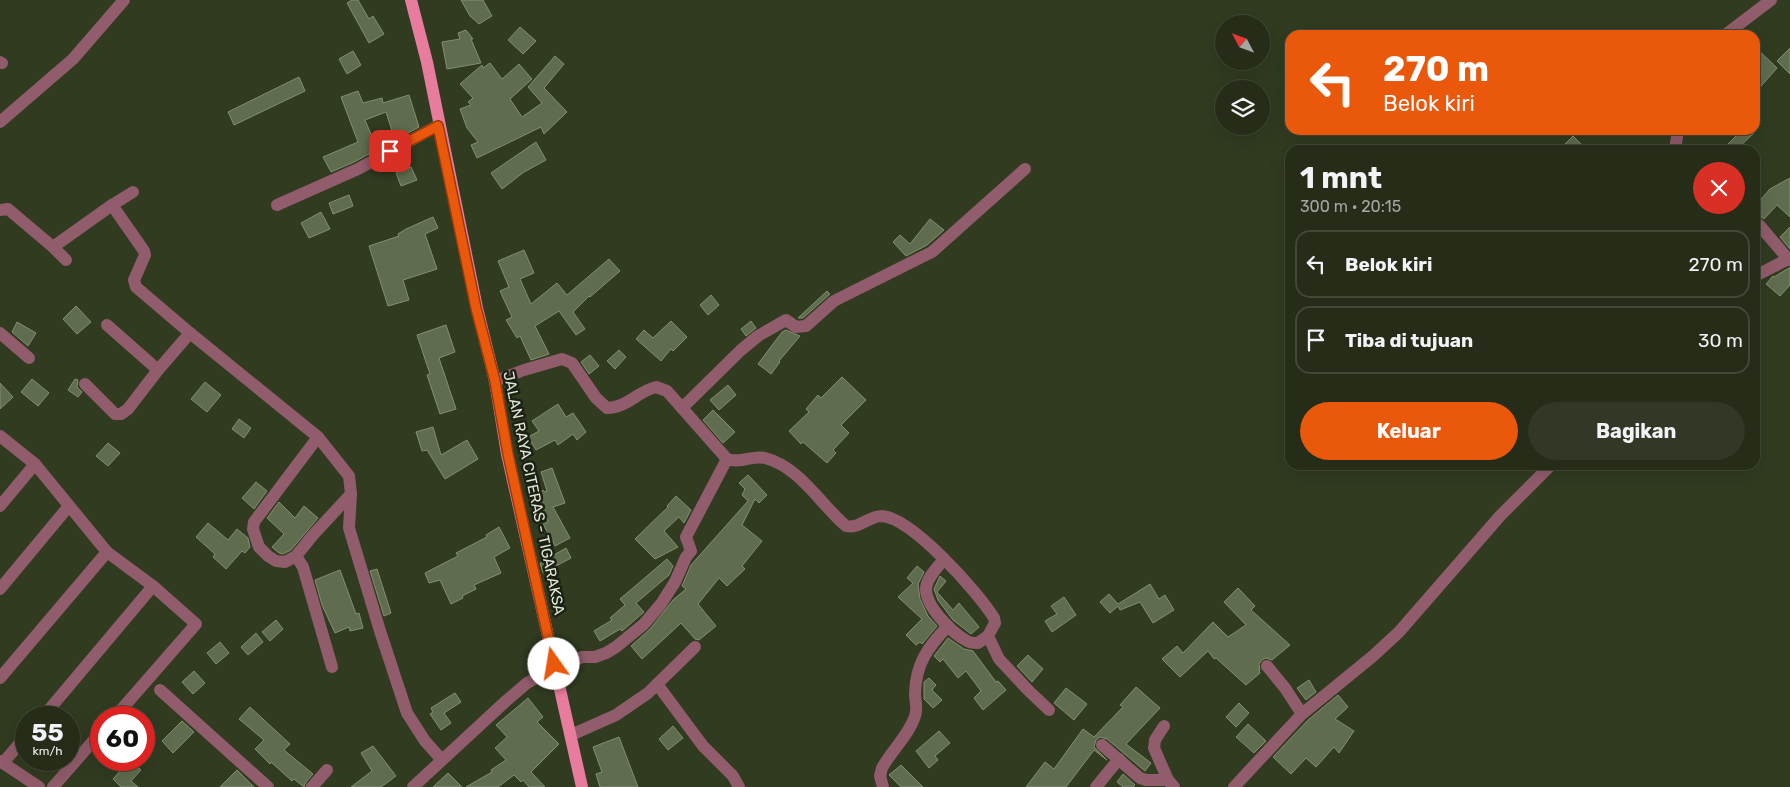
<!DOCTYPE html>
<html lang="id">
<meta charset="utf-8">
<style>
body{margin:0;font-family:Rubik,sans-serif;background:#313825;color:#f1f3f6;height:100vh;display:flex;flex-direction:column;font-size:19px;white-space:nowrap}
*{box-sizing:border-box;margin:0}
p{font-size:16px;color:#a3a7a2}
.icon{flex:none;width:28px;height:28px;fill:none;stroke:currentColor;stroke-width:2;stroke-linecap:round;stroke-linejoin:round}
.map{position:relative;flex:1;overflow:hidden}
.details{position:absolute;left:1285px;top:145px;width:475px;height:325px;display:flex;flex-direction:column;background:#252c18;border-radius:15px;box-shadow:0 5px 20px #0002,0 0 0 1px #424837}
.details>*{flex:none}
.banner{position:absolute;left:1285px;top:30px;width:475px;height:105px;border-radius:15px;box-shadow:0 5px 20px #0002,0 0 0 1px #424837;background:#ea580c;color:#fff;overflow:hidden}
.needle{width:32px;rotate:311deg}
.fabs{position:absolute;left:1215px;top:15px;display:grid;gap:10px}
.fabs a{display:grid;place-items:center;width:55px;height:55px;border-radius:50%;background:#252c18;box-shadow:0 5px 20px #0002,0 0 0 1px #424837;font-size:25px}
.speed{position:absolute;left:15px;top:706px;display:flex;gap:10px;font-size:25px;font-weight:700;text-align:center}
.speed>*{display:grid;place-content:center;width:65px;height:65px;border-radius:50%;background:#252c18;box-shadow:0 5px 20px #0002,0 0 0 1px #424837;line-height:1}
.speed small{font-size:12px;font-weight:400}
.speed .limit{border:8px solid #d22;background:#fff;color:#111}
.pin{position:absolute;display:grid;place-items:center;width:42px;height:42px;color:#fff;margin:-21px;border-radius:10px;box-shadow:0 2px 8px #0006}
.me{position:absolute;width:55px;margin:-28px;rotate:347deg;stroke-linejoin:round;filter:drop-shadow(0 0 4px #0008)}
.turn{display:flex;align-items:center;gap:18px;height:105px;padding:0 15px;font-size:22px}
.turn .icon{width:65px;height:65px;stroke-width:2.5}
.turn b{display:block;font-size:35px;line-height:42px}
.round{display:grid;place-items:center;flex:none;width:52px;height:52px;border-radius:26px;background:#313825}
.headline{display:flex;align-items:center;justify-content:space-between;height:85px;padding:0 15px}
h1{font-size:30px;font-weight:700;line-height:38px}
.cta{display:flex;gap:10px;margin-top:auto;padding:10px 15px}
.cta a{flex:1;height:58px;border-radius:30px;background:#ea580c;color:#fff;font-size:20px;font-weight:700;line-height:58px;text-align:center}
.cta a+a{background:#313825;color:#f1f3f6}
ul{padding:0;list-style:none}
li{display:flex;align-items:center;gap:15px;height:68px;margin:0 10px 8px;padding:0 5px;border:2px solid #424837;border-radius:15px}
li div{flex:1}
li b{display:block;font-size:19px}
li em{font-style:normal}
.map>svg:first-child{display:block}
.building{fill:#606c4e;stroke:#838f71;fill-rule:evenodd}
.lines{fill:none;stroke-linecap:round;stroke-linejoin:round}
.minor{stroke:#915c6b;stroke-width:12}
.primary{stroke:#e77c9e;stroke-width:12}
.route-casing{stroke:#983908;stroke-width:12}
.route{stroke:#ea580c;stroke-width:9}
.labels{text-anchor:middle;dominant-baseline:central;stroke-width:5;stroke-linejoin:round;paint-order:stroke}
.street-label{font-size:15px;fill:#e0e8d7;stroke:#1c2114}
</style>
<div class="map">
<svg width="1790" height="787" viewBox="0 0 1790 787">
<rect width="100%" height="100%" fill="#313b20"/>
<g class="building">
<path d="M352,0H358L369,19L373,16L384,34L369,43L347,3Z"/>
<path d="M461,0H483L492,16L479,24L470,16Z"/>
<path d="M520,27L536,41L523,54L508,40Z"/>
<path d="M466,30L473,39H471L481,63L447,69L442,42L460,39L458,33Z"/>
<path d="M1755,47L1777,68L1755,93Z"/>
<path d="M1790,48V74L1777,61Z"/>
<path d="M353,51L361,65L347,74L339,59Z"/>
<path d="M555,56L564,64L544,88L567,112L544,134L541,127L477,158L471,145L478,142L467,128L460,109L471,105L468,102L473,98L460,84L482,65L483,68L490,63L502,79L519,64L532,79L510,99L522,117L542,103L528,87Z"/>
<path d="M299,77L305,91L234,125L228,112Z"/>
<path d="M358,91L363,103L382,98L383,103L409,95L419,127L354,162L331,172L323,157L358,142L341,97ZM386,112L393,134L373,139L365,120Z"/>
<path d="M1742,130H1757L1736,150H1722Z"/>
<path d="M1573,136L1587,150H1559Z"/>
<path d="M536,142L546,160L524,172L502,189L491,173Z"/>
<path d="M411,167L417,180L401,186L396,173Z"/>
<path d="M1790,178V217L1777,205L1764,219L1755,212V206L1770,189Z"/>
<path d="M349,195L353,206L333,214L329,203Z"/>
<path d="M321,212L330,229L309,238L301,223Z"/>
<path d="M433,217L438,228L425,234L437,269L403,280L409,300L388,306L369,246L399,236L398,234L406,229Z"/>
<path d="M930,219L944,230L927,245L906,256L893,242L900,235L910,244Z"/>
<path d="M1790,227V249L1780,237Z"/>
<path d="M524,250L534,273L520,279L531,304L557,283L567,295L609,259L620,271L590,297L589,296L573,312L585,329L576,335L559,311L535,326L549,354L531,360L520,336L517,338L506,320L512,317L500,291L509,287L498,261Z"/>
<path d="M1789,268H1790V285L1780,296L1766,284L1773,276L1774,277Z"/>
<path d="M827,291L830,294L803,318H798Z"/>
<path d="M711,295L719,305L708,315L700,305Z"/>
<path d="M76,306L91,322L77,334L63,319Z"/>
<path d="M671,321L687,337L673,351L671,349L661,361L636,339L644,330L653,338Z"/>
<path d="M751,321L756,328L746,336L741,329Z"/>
<path d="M17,322L36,333L28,346L12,332Z"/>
<path d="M446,325L455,352L439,358L456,409L440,414L427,375L430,374L417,335Z"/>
<path d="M786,330L800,336L779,361L780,362L771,374L758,364L782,332Z"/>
<path d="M619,350L626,357L615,369L607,361Z"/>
<path d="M590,355L599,366L589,374L581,362Z"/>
<path d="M842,377L866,400L841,425L849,433L833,450L836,453L827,463L803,442L801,444L789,431L809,412L806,409L818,395L821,398Z"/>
<path d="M32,379L49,393L38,406L21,392Z"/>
<path d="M75,379L78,380L77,387L82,392L78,397L68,390Z"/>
<path d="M205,382L221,395L207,412L191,399Z"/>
<path d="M0,383L13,397L0,409Z"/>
<path d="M728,385L736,395L719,410L710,400Z"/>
<path d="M558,404L566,417L573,413L586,432L577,440L573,434L558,445L555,440L536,450L528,437L539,431L532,421Z"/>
<path d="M713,410L735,432L723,443L703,420Z"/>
<path d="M239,419L251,428L244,438L232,429Z"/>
<path d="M433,427L441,455L467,440L478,459L445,479L427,450L422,451L416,432Z"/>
<path d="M108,443L120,453L108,466L96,456Z"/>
<path d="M552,468L565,503L553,507L570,538L555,546L543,524L548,522L537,493L543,490L544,492L547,491L541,472Z"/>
<path d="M748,475L767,495L759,503L755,499L742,525L762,541L742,566L745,569L727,586L719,578L698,604L716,626L699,640L695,639L681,623L642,659L631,646L650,629L673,600L686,589L682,586L691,565L748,501L742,495L745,489L739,483Z"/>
<path d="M256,482L267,491L254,509L242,498Z"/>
<path d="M676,496L691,510L684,523L679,517L664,531L678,547L655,559L635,539L668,507L667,506Z"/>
<path d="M279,502L295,518L304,506L318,518L291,550L283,554L279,553L272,547L284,534L267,518Z"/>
<path d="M208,523L228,540L237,529L248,538L250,547L245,553L242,551L226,569L213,557L215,554L196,537Z"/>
<path d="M499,527L510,548L494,557L501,573L474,585L476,589L462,596L463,598L451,604L440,580L429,583L425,573L458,556L456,553L487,537L486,535Z"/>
<path d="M566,548L571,558L543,573L540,563Z"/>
<path d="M667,559L673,566L669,575L636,603L644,612L622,631L620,629L600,641L594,631L612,620L610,618L625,605L620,599Z"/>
<path d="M917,566L924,572L918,584L920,599L928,616L937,626L922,644L920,642L916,645L906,635L922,619L898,597L913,583L907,578Z"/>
<path d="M377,569L391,613L384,616L370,571Z"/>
<path d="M340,570L356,614L359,613L363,628L350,631L349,627L335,633L322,605L315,580Z"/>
<path d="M940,576L946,581L937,592L953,610L959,603L979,627L971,634L953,620L938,600L934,589Z"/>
<path d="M1150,584L1159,599L1165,595L1174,610L1153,623L1140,602L1120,610L1118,606L1110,613L1100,602L1109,594L1118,604Z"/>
<path d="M1238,588L1255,606L1251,610L1290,645L1272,660L1266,658L1262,660L1259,664L1260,670L1259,671L1260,673L1246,685L1216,658L1214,659L1208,651L1180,677L1162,659L1177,646L1183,653L1213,622L1228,637L1246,625L1224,602Z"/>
<path d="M1064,597L1076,615L1052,632L1045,621L1057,614L1051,606Z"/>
<path d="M276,620L283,629L270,641L262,632Z"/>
<path d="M256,633L263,642L248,655L241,647Z"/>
<path d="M948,638L964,649L973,651L996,682L998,681L1006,690L983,710L974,698L981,691L966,671L958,678L943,659L940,662L934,656Z"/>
<path d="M220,642L229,653L216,664L207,653Z"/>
<path d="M1028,655L1043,669L1032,682L1017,666Z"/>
<path d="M194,671L205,683L193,694L182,682Z"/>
<path d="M929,678L936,685L932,690L942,700L933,708L924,699V682Z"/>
<path d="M1309,680L1316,692L1306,700L1297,688Z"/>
<path d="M1136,687L1160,708L1126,744L1151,763L1145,771L1107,739L1100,737L1096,740L1094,747L1107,760L1094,750L1066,787H1026L1045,762L1054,769L1083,729L1094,737L1123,707L1120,705Z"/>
<path d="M1066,688L1087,704L1074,720L1054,703Z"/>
<path d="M455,693L461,702L444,713L451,723L441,730L430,714L433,712L431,708Z"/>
<path d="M1338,695L1348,707L1335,719L1354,731L1339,753L1334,747L1316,767L1306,758L1291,774L1273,757L1308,720Z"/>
<path d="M528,698L543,717L537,722L559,744L531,772L545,787H529L523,780L521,782L514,775L498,787H466L492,772L491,770L506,760L495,748L507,737L496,725Z"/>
<path d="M1239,703L1249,713L1236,727L1226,717Z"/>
<path d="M250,707L290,744L284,750L313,774L306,782L304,787L294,779L292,781L271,762L270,764L255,749L264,740L239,719Z"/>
<path d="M182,721L194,732L173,753L162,741Z"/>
<path d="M1248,724L1266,741L1254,753L1236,737Z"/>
<path d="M673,726L683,738L668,750L659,739Z"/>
<path d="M939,731L950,743L935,756L938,760L929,768L916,751Z"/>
<path d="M619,737L638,787H600L596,774L602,772L593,747Z"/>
<path d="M373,746L396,776L381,787H351L372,771L361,753Z"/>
<path d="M130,760L141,770L131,781L138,787H121L113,779Z"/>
<path d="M901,765L923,787H901L889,775Z"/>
<path d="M237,770L254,787H220Z"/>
<path d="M448,773L462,787H433Z"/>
<path d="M1123,774L1135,785L1133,787H1123L1117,782Z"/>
</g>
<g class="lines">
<g class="minor">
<path d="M1725,35L1771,0"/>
<path d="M0,62L2,63"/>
<path d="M0,122L73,59L124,0"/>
<path d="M1675,150L1678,130"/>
<path d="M112,205L133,192"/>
<path d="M277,205L358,169L439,125"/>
<path d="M0,210L8,209L53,247L66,260"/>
<path d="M1755,222L1760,226L1789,260"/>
<path d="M53,247L112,205L144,251L145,255L134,280L136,287L190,333L318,437L349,476L351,494L349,528L380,631L407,713L425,741L442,760"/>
<path d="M1755,276L1790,258"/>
<path d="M107,325L158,370"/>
<path d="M0,333L29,358"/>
<path d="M495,381L524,370L562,359L572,363L596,398L607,408C627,408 638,391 656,387L667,391L682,408L741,350L758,336L786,320L796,327L806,326L834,301L932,252L1025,169"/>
<path d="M85,384L115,414H121L128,409L158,370L190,333"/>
<path d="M682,408L727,459C740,464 752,455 765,458C800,467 820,504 846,526C860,529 868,516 882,516C912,518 978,592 994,618L995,623L988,636L999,659L1029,691L1049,710"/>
<path d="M0,436L35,464L107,552L153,586L196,624L114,718"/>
<path d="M318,437L254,522L253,529L259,547L268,556L276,561L285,562L296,556L313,535L351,494"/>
<path d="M0,506L35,464"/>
<path d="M296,556L303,567L332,667"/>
<path d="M944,559C938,567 926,578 926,589C926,607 952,633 967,641C970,643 974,643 978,643L988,636"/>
<path d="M0,589L69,506"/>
<path d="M1267,666L1285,688L1302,714"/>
<path d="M555,670L582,657H595L606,653L616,647L644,624L661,604L675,582L686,557L691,551L686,537L727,459"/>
<path d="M0,678L107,552"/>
<path d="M657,684L703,746L733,776L739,787"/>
<path d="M160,690L268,787"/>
<path d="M42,718L153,586"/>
<path d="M1164,726L1155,740L1154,748L1168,780"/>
<path d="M571,735L616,715L648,693L695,647"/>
<path d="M1102,745L1140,778L1146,780H1168L1174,787"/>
<path d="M0,761L39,787"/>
<path d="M3,763L26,736"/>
<path d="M53,787L101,732"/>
<path d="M312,787L327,770"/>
<path d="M413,787L506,701L527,683L538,677L554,664"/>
<path d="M883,787L880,776L882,768C891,751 909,735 915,716C918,708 915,701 915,693C916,663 928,647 948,626"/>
<path d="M1096,787L1119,759"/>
<path d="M1234,787L1302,714L1373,656L1399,632L1500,516L1551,465"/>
</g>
<path class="primary" d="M411,0L427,62L477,308L495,381L507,454L582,787"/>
</g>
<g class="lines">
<defs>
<path id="route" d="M390,151L438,126L476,308L495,381L508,454L554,664"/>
</defs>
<use href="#route" class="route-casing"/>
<use href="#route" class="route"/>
</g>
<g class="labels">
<g class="street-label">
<text transform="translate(534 493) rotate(78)">JALAN RAYA CITERAS - TIGARAKSA</text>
</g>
</g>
</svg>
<div class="fabs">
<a><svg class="needle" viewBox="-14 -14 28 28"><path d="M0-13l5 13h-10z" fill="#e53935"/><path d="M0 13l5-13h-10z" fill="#a3a7a2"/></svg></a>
<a><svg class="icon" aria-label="layers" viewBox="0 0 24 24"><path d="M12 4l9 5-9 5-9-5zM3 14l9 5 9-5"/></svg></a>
</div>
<div class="speed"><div>55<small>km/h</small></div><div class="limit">60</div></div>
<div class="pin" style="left:390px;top:151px;background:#d93025"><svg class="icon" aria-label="arrive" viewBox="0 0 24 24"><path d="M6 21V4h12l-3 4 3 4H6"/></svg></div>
<svg class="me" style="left:554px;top:664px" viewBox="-20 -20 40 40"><circle r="19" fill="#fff"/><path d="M0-13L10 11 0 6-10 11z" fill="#ea580c"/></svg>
<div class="banner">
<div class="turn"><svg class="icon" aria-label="left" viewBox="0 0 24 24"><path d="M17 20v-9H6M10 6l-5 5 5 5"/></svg><div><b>270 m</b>Belok kiri</div></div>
</div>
<section class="details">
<div class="headline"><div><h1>1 mnt</h1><p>300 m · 20:15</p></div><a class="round" style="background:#d93025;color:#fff"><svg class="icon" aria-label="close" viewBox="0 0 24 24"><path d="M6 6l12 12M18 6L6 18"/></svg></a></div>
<ul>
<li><svg class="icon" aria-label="left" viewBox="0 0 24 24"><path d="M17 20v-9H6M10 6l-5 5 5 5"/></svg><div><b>Belok kiri</b></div><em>270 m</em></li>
<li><svg class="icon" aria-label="arrive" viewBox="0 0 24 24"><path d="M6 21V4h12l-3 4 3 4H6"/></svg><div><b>Tiba di tujuan</b></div><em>30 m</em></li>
</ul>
<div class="cta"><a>Keluar</a><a>Bagikan</a></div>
</section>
</div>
